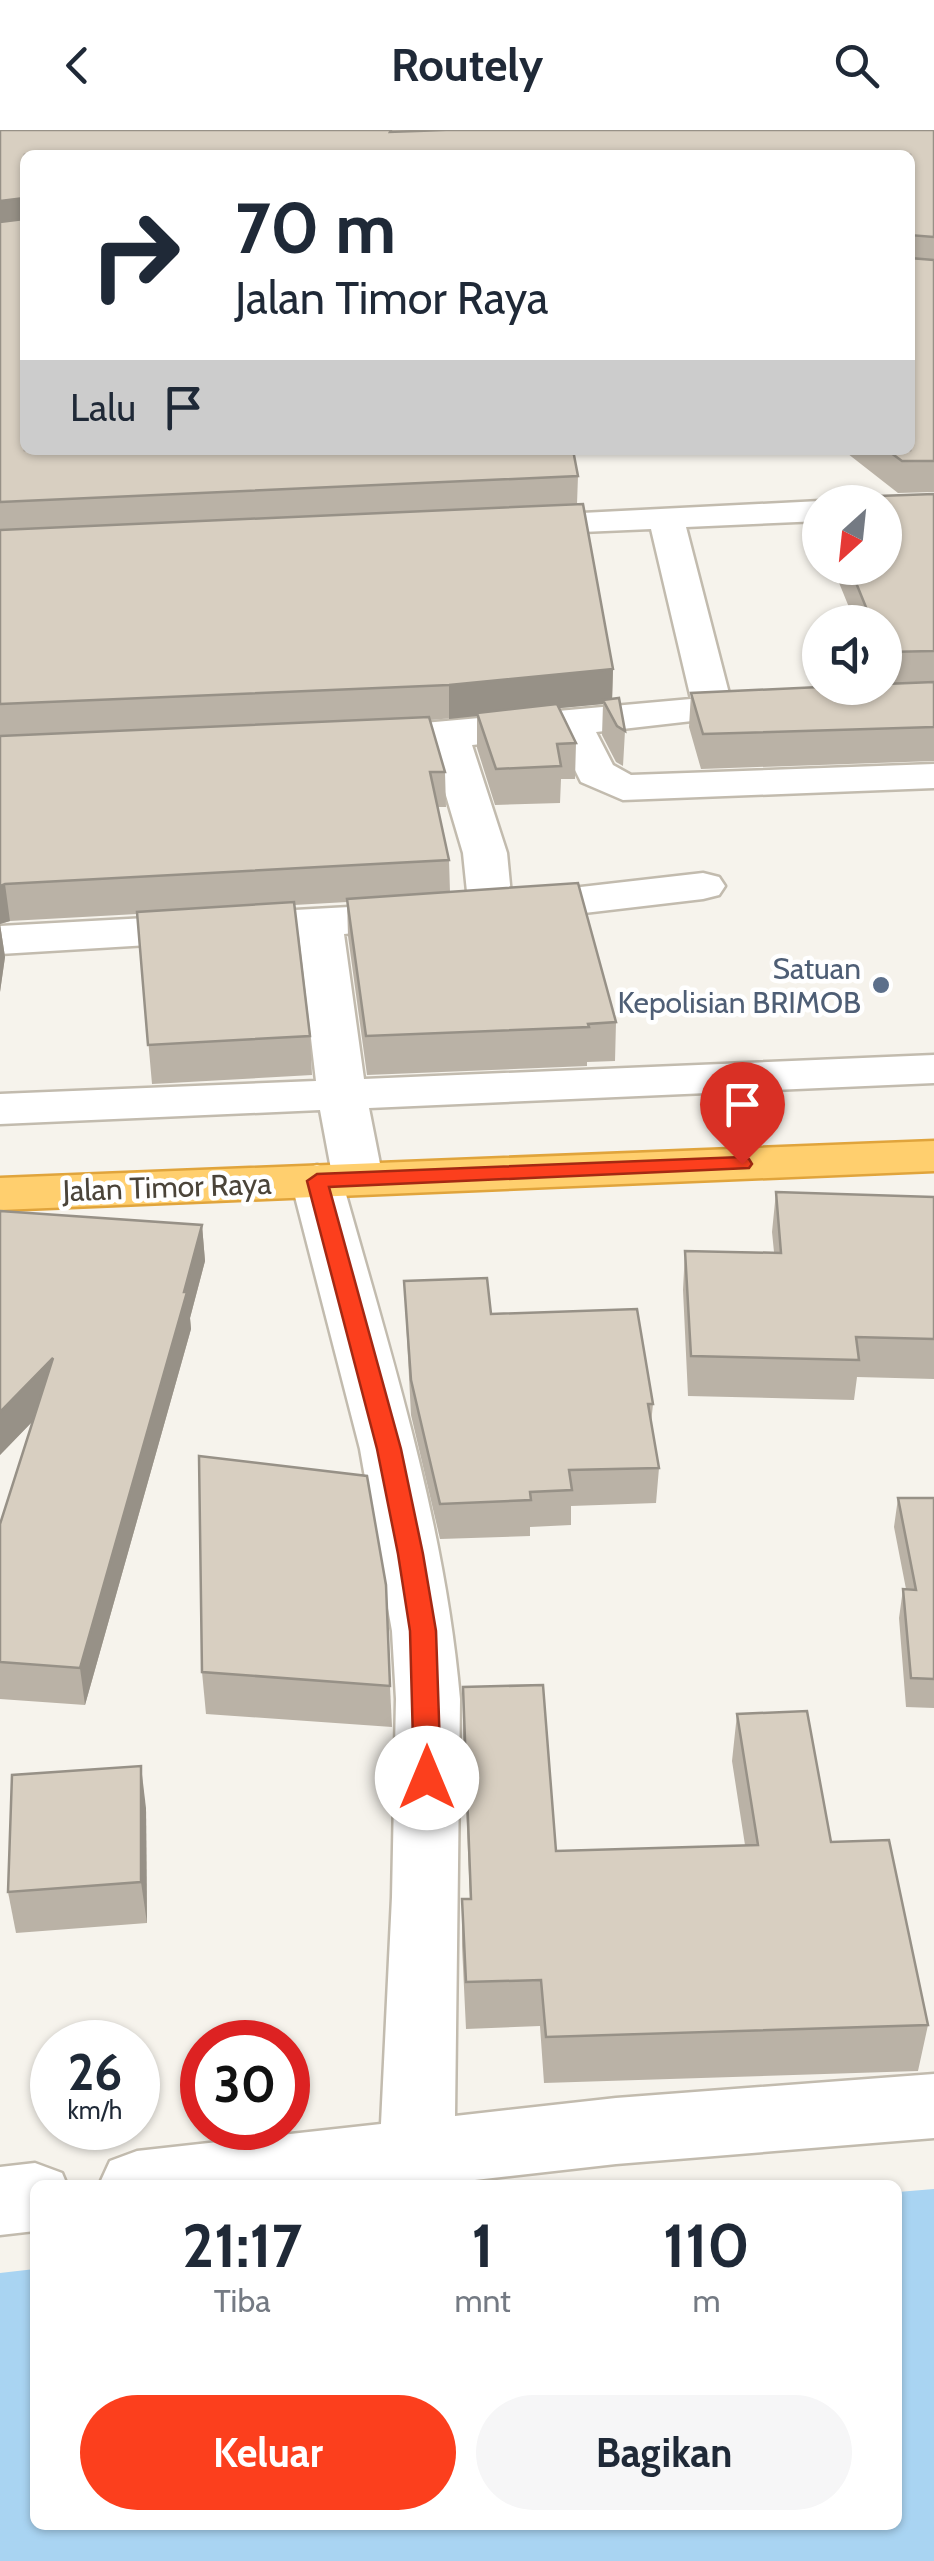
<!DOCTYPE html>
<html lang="id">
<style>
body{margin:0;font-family:Cabin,sans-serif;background:#f6f6f7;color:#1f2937;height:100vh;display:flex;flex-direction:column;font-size:38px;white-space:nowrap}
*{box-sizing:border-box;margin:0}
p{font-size:32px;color:#747a83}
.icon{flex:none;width:55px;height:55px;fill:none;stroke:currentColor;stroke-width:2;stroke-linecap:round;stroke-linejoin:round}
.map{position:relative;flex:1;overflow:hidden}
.sheet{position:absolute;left:30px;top:2050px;width:872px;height:350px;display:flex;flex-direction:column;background:#fff;border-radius:15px;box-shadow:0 2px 8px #0004}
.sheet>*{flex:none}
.guide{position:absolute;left:20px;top:20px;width:895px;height:305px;border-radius:15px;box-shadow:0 2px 8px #0004;background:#fff;color:#1f2937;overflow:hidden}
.needle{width:65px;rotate:207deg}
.tools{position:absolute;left:802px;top:355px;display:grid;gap:20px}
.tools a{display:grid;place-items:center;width:100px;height:100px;border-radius:50%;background:#fff;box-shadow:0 2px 8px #0004;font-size:50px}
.speed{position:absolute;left:30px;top:1890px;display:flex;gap:20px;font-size:50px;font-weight:700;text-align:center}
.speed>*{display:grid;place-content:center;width:130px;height:130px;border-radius:50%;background:#fff;box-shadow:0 2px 8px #0004;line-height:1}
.speed small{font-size:25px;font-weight:400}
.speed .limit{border:15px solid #d22;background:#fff;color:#111}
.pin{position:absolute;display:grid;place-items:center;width:85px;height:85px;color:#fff;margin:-102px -42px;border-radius:50% 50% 50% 0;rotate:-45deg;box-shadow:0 0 10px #0007}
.pin .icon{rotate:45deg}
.me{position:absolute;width:110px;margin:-55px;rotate:0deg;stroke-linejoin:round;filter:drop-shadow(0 0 8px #0008)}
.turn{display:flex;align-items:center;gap:35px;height:210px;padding:0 50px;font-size:45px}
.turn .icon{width:130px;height:130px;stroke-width:2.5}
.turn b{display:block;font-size:70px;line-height:85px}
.then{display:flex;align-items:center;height:95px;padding:0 50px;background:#0003;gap:20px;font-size:38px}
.eta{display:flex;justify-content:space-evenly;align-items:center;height:170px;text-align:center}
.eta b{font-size:60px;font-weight:700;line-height:70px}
.cta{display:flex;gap:20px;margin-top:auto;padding:20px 50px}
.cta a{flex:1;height:115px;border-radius:60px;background:#fc3f1d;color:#fff;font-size:40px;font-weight:700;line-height:115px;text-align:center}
.cta a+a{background:#f6f6f7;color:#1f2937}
header{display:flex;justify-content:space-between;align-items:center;height:130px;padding:0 50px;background:#fff;font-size:45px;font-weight:700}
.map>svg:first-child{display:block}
.water{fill:#a9d4f2}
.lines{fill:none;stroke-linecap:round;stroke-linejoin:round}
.street-casing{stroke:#c2bbae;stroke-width:5}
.highway-casing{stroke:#e0a43c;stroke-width:5}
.street{fill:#fff;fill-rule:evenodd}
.highway{fill:#ffcf6e;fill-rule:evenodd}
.wall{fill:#bab2a6}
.shaded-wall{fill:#979187}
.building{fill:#d8cfc1;stroke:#979187;stroke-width:2.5}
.route{fill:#fc3f1d;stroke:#a42913;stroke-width:2.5}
.service-dot{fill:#5c6f8a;stroke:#fff;stroke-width:4}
.labels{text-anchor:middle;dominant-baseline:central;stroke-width:9;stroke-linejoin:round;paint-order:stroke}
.service-label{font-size:30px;fill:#4e5e75;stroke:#fff;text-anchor:end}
.street-label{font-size:30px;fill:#4b4439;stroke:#fff}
</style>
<header><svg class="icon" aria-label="back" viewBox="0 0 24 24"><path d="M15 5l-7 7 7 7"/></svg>Routely<svg class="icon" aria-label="search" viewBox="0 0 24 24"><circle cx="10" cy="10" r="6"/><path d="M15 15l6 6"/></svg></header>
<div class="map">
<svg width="934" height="2431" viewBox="0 0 934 2431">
<rect width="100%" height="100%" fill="#f6f3ec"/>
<path class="water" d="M934,2059V2431H0V2143L35,2139V2395H898V2062Z"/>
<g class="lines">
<defs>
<g id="street">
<path d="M820,371L828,372H820V391L686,397L733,579L727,587L596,602L613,635L631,645L934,634V658L623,670L581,652L558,606L472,615L507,723L511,765L703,743L719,747L725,756L719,765L703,769L491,794L475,790L469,781L463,723L432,618L360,621L346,618L340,609L346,600L691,569L651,399L513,405L501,401L495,394L501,387Z"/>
<path d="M422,773L438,777L444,786L438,795L344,804L364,949L934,925V953L369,978L383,1049L376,1060L358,1064L345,1061C392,1228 445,1395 460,1569L455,1986L616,1968L934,1944V2008L616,2034L431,2055H99L110,2031L137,2021L381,1994L392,1767L396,1569L392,1501L360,1319L291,1051L299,1040L317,1035L331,1039L320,980L0,994V964L316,951L299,806L0,824V796Z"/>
<path d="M35,2033L62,2043L67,2055H35V2101L0,2105V2037Z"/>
</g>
<path id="highway" d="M934,1011V1041L0,1080V1048Z"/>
</defs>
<use href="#street" class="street-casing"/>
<use href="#highway" class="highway-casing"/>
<use href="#street" class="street"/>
<use href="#highway" class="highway"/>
</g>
<g class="wall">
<path d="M0,0H934V362L898,363L843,320H910V25H25L578,346L577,374L613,539L612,569L625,601L623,636L616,632L602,605L603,574L559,578L576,613L575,649H561L560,673L495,675L477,618V586L430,590L445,642L446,677H438L449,730L450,762L616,892L615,931L587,932V936L367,945L348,806L347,772L294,775L310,906L312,945L152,954L137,784L10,791L0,794L5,827L0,862Z"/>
<path d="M934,364V631L701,639L689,597L691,563L885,558V492H855L833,438H885V372H821L822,368Z"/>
<path d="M776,1062L934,1067V1249L857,1247L854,1270L688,1266L683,1160L685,1121L774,1122L772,1102Z"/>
<path d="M0,1081L202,1095L205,1131L190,1188L191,1199L85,1575L0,1569V1394L33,1291L0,1325Z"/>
<path d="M404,1151L491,1184L653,1274L651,1294L659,1338L656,1373L571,1376V1395L530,1397V1406L440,1409L411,1285Z"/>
<path d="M898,1368H934V1578L906,1577L899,1488L903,1459H906L894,1397Z"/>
<path d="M202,1542L390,1556L392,1597L206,1584Z"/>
<path d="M463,1557L556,1721L745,1715L732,1631L737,1584L831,1712L928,1895L918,1941L544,1953L540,1896L466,1899L462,1816V1769H470L463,1604Z"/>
<path d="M146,1678L147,1793L16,1803L8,1762Z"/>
</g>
<g class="shaded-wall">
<path d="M25,68V96L0,99V71Z"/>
<path d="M613,539L612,573L603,570V574L478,586L477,583V586L449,589V555Z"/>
<path d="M5,754L10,791L0,794L5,827L0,862V756Z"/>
<path d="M202,1095L205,1131L190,1188L191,1199L85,1575L80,1538Z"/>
<path d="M53,1228L58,1265L0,1325V1282Z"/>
<path d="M141,1636L146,1678L147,1793L141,1752Z"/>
</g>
<g class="building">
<path d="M0,0H391L390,2L446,0H934V107L910,105V128L934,130V331H902L887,320H910V25H25V320H573L578,346L0,372V92L25,89V68L0,71Z"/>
<path d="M934,364V521L885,522V492H872L850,438H885V372H823L822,368Z"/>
<path d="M583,374L613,539L449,555L0,574V400Z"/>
<path d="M934,552V597L703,604L691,563L820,557L885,558V554Z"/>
<path d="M619,568L625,601L617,596L603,570Z"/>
<path d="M557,574L576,613L557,614L561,636L496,639L477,583Z"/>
<path d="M429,587L445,642H430L449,730L5,754L0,756V606Z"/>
<path d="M578,753L616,892L588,894L589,897L366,906L347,769Z"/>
<path d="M294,772L310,906L148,915L137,782Z"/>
<path d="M776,1062L934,1067V1209L856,1207L859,1230L691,1226L685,1121L781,1123Z"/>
<path d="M0,1081L202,1095L184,1162H187L80,1538L0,1532V1394L53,1228L0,1282Z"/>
<path d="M487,1148L491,1184L637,1179L653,1274H648L659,1338L569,1340L572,1360L530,1362L531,1370L440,1374L411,1250L404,1151Z"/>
<path d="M199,1326L367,1346L386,1455L390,1556L202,1542Z"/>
<path d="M898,1368H934V1549L911,1548L903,1459L916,1460Z"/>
<path d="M543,1555L556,1721L758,1715L737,1584L807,1581L831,1712L889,1710L928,1895L546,1907L541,1850L466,1852L462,1769H471L463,1557Z"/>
<path d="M141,1636V1752L8,1762L12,1645Z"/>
</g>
<path class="route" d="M742,1027L749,1029L752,1034L749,1038L329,1057L401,1319L423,1424L436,1501L441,1648L437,1655L427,1659L418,1655L414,1648L410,1501L398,1424L377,1319L307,1051L317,1044Z"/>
<circle class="service-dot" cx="881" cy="855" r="10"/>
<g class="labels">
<g class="service-label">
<text x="861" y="838">Satuan<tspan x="861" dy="34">Kepolisian BRIMOB</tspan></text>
</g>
<g class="street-label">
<text transform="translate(167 1057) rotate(-2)">Jalan Timor Raya</text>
</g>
</g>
</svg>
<div class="tools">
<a><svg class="needle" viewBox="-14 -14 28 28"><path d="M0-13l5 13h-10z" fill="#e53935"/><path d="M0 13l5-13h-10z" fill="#747a83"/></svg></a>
<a><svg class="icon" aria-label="sound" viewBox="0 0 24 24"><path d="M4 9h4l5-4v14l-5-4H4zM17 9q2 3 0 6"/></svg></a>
</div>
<div class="speed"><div>26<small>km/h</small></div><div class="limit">30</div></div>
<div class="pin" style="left:742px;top:1034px;background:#d93025"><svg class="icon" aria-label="arrive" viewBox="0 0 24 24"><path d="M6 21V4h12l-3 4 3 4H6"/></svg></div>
<svg class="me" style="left:427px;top:1648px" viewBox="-20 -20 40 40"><circle r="19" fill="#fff"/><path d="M0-13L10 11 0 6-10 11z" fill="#fc3f1d"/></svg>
<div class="guide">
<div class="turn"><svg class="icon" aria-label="right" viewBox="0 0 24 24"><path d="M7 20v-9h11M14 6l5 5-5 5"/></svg><div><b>70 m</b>Jalan Timor Raya</div></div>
<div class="then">Lalu<svg class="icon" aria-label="arrive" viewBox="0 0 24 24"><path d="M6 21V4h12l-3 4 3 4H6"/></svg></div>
</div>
<section class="sheet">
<div class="eta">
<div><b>21:17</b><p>Tiba</p></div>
<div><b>1</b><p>mnt</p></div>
<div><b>110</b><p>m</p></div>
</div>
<div class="cta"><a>Keluar</a><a>Bagikan</a></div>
</section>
</div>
